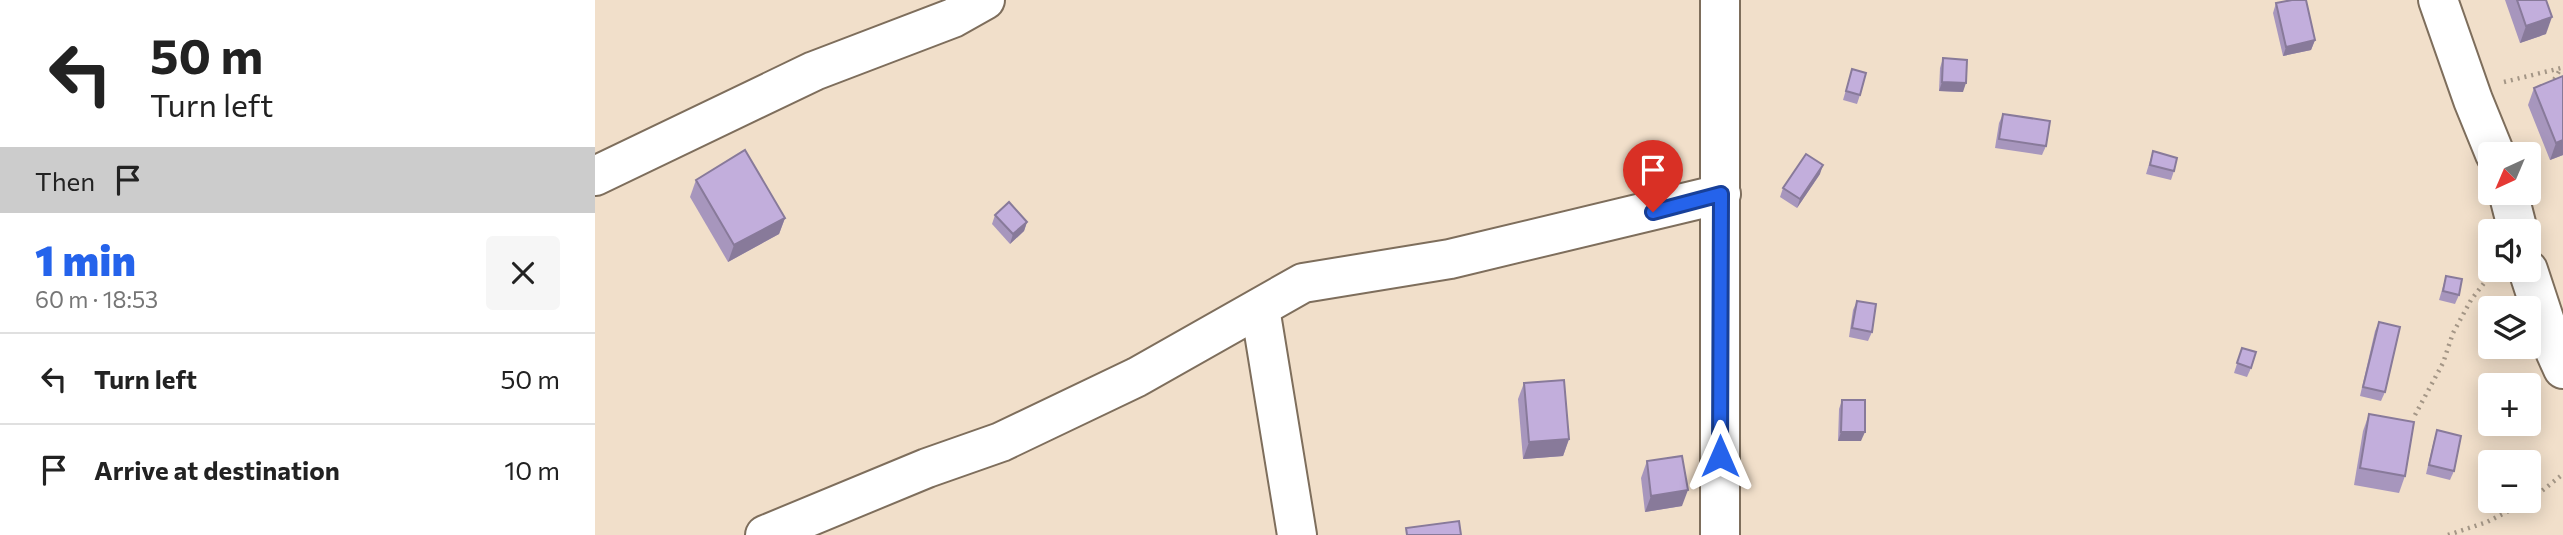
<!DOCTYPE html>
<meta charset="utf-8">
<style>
body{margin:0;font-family:Commissioner,sans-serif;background:#f6f6f6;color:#222;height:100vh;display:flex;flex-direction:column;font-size:26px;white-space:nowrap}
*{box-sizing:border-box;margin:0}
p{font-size:23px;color:#767676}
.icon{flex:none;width:38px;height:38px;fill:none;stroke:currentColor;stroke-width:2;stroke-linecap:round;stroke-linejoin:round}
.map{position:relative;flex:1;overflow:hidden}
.panel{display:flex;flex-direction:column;background:#fff;width:595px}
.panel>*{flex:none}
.guide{background:#fff;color:#222;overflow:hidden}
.needle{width:46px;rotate:224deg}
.controls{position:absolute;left:1883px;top:142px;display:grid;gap:14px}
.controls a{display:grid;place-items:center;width:63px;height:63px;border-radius:7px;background:#fff;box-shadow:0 4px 18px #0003;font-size:35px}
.pin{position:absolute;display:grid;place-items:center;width:60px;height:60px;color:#fff;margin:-72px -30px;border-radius:50% 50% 50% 0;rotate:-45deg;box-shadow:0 0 7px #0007}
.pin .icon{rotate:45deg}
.me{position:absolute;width:77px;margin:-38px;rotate:0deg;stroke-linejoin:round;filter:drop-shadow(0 0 5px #0008)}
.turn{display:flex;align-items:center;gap:24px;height:147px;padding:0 35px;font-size:32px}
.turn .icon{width:91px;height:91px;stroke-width:2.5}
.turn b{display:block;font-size:49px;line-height:60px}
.then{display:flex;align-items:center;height:66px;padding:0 35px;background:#0003;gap:14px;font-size:26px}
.round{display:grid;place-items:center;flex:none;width:74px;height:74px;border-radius:7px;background:#f6f6f6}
.summary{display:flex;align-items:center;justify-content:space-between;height:119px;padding:0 35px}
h1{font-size:42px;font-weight:800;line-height:52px;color:#2563eb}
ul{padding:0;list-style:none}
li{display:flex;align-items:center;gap:21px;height:91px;padding:0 35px;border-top:2px solid #e0e0e0}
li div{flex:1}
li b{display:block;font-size:26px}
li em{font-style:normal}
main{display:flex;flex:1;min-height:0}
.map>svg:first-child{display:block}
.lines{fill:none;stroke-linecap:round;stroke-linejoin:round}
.minor-casing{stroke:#7e6e5c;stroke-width:42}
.path{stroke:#a49686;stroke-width:4.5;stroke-dasharray:2 5;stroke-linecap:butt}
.minor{stroke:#fff;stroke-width:38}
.wall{fill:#a796bd}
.shaded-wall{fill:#887a9a}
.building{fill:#c2aedc;stroke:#887a9a;stroke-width:2}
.route-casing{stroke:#184099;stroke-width:18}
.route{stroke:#2563eb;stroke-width:12}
</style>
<main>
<section class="panel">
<div class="guide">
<div class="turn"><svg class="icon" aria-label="left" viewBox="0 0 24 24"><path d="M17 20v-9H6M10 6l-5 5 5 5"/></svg><div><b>50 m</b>Turn left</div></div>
<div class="then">Then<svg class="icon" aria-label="arrive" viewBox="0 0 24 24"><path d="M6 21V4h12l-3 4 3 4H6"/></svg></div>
</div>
<div class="summary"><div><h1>1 min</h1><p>60 m · 18:53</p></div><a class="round"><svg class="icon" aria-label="close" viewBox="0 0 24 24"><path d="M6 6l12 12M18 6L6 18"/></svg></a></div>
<ul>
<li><svg class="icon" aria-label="left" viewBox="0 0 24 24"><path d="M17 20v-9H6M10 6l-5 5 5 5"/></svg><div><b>Turn left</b></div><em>50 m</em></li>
<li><svg class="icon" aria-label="arrive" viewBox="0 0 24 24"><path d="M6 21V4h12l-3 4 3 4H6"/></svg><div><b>Arrive at destination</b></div><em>10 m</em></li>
</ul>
</section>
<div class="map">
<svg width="1968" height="535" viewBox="0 0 1968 535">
<rect width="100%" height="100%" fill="#f1dfca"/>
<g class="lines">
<defs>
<g id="minor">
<path d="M1125,0V535"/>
<path d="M1843,0L1878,100L1900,154"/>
<path d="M0,176L219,71L358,18L390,0"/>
<path d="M1913,192L1923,231"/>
<path d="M1933,270L1959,349L1968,369"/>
<path d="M665,308L702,535"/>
<path d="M170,535L332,468L406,442L542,377L708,283L855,259L1126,194"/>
</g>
</defs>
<use href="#minor" class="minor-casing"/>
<g class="path">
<path d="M1909,82L1966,68L1956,85"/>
<path d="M1820,415L1848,363L1858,333L1876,300L1896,274"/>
<path d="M1853,535L1892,522L1937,499L1968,474"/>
</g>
<use href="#minor" class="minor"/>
</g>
<g class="wall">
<path d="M1910,0H1951V34L1925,43Z"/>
<path d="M1681,3L1720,40L1716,50L1688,56L1678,13Z"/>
<path d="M1348,58L1368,92L1344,91L1345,68Z"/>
<path d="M1257,69L1265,95L1262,104L1248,100Z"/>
<path d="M1939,88L1968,155L1955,160L1933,105Z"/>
<path d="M1408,114L1451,146L1447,155L1400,148L1404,123Z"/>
<path d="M1558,151L1579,171L1576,180L1551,174Z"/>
<path d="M1225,174L1202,208L1185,197L1188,188Z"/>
<path d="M101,180L190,218L184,234L133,262L95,197Z"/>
<path d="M400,215L432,222L429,231L415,244L397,224Z"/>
<path d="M1851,276L1864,295L1860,304L1844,300Z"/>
<path d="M1262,301L1277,332L1273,341L1254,337L1258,310Z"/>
<path d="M1784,322L1790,392L1786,401L1765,396L1780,331Z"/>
<path d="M1647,348L1656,368L1652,377L1639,373Z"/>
<path d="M929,383L974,439L968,456L928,459L923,399Z"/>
<path d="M1247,400L1266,441H1243L1244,409Z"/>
<path d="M1774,414L1810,476L1804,493L1759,485L1768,431Z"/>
<path d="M1842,430L1859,471L1855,480L1831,474L1839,440Z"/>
<path d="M1052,461L1087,506L1050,512L1046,478Z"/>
</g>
<g class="shaded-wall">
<path d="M1957,17L1951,34L1925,43L1931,26Z"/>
<path d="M1720,40L1716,50L1688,56L1691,47Z"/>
<path d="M1347,82L1371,83L1368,92L1344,91Z"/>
<path d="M1968,140V155L1955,160L1961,143Z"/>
<path d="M1228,165L1225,174L1202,208L1205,199Z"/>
<path d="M190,218L184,234L133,262L139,245Z"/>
<path d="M432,222L429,231L415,244L418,234Z"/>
<path d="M1246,432H1270L1266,441H1243Z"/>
<path d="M974,439L968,456L928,459L934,442Z"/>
<path d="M1093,490L1087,506L1050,512L1056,496Z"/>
</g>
<g class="building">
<path d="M1697,0H1711L1720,40L1691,47L1681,3Z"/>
<path d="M1922,0H1951L1957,17L1931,26Z"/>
<path d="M1348,58L1372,60L1371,83L1347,82Z"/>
<path d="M1257,69L1271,73L1265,95L1251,91Z"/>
<path d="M1968,76V140L1961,143L1939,88Z"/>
<path d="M1408,114L1455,121L1451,146L1404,139Z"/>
<path d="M150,150L190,218L139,245L101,180Z"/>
<path d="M1558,151L1582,158L1579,171L1555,165Z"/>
<path d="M1211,154L1228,165L1205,199L1188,188Z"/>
<path d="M414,202L432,222L418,234L400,215Z"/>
<path d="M1851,276L1867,279L1864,295L1848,291Z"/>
<path d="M1262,301L1281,304L1277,332L1257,328Z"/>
<path d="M1784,322L1805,327L1790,392L1768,387Z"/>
<path d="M1647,348L1661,352L1656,368L1642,363Z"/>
<path d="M969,380L974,439L934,442L929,383Z"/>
<path d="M1247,400H1270V432H1246Z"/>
<path d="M1774,414L1819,422L1810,476L1765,468Z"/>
<path d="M1842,430L1866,436L1859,471L1834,465Z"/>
<path d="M1087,456L1093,490L1056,496L1052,461Z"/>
<path d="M864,521L866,535H812L811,528Z"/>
</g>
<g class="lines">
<defs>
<path id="route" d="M1058,212L1126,194L1125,456"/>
</defs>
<use href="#route" class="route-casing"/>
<use href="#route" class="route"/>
</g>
</svg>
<div class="controls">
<a><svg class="needle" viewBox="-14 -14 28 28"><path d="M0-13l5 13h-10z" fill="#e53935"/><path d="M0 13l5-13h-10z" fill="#767676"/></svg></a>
<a><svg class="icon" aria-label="sound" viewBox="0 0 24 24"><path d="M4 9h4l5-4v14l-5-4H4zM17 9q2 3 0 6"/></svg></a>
<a><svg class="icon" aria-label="layers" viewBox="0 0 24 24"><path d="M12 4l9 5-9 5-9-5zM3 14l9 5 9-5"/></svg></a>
<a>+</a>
<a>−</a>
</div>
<div class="pin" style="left:1058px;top:212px;background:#d93025"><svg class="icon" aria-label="arrive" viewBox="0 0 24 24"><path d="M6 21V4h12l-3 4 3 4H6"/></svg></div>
<svg class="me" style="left:1125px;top:456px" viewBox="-20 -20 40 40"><path d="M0-17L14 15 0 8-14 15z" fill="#2563eb" stroke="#fff" stroke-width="4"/></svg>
</div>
</main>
